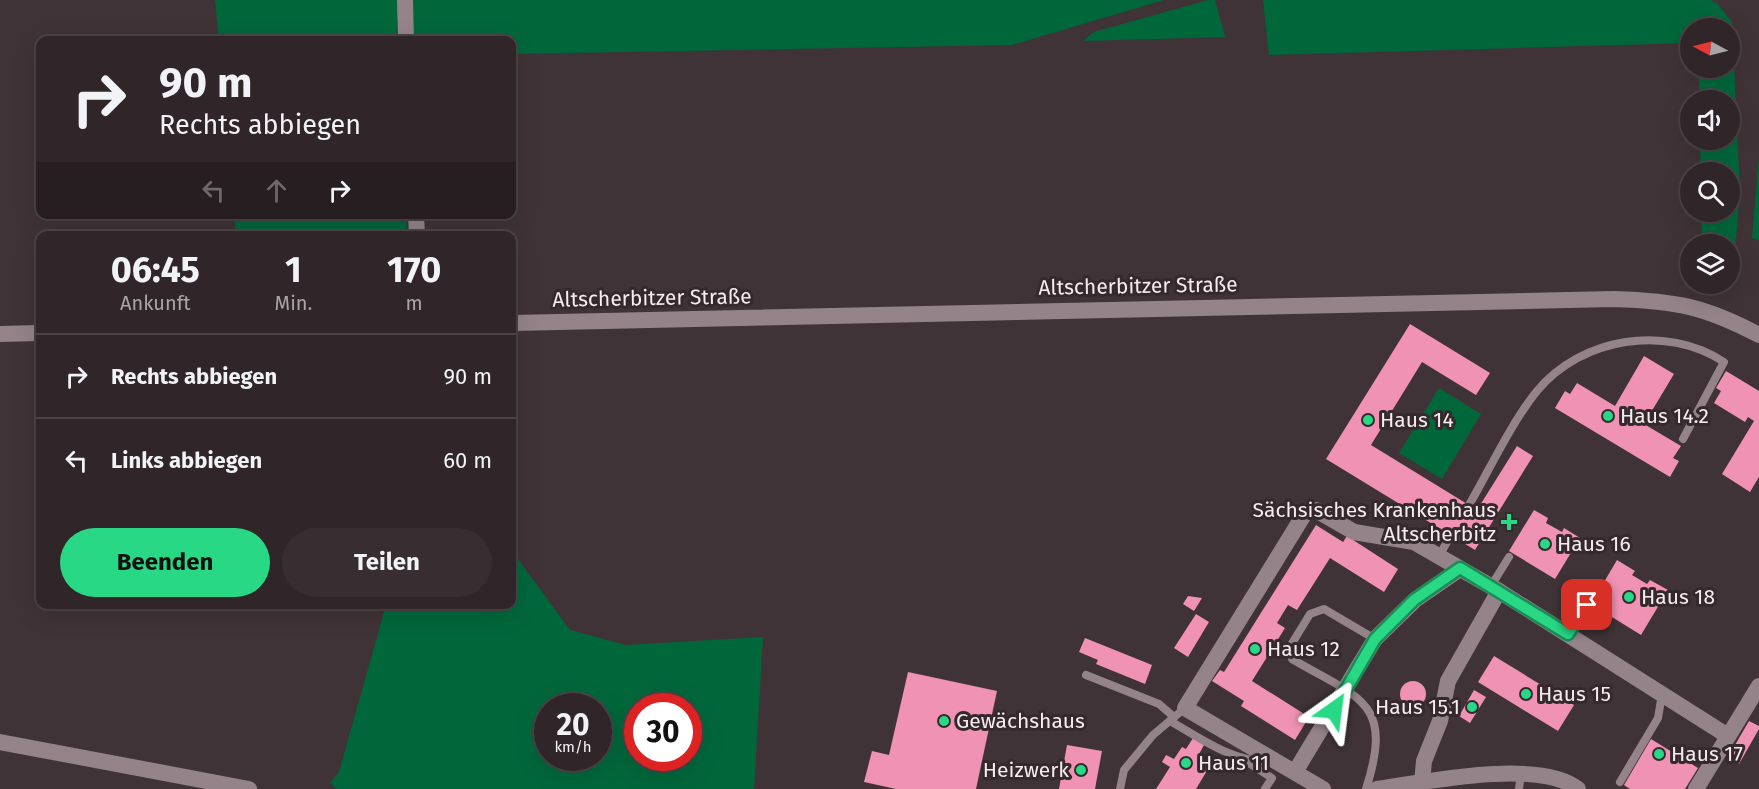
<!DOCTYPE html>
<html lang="de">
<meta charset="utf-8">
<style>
body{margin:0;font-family:"Fira Sans",sans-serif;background:#382e31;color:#f1f3f6;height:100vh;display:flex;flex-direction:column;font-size:22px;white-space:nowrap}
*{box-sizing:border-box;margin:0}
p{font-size:20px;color:#a8a5a8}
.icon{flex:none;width:33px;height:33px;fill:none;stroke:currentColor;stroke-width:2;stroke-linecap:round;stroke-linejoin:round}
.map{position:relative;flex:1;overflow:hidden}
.drawer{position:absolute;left:36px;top:231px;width:480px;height:378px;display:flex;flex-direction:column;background:#302629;border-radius:12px;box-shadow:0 6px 24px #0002,0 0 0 2px #4b4346}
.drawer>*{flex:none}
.banner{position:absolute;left:36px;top:36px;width:480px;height:183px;border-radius:12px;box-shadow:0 6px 24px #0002,0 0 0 2px #4b4346;background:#302629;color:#f1f3f6;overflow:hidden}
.needle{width:39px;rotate:277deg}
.buttons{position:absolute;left:1680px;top:18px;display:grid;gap:12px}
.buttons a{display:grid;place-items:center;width:60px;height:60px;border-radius:50%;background:#302629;box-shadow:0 6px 24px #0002,0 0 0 2px #4b4346;font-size:30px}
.speed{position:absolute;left:534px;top:693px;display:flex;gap:12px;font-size:30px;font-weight:700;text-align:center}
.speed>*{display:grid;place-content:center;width:78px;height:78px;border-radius:50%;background:#302629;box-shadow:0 6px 24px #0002,0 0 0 2px #4b4346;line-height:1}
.speed small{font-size:15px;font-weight:400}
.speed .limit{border:9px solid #d22;background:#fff;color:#111}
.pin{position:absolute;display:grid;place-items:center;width:51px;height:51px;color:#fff;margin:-26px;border-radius:12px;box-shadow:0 3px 9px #0006}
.me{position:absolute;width:66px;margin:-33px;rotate:31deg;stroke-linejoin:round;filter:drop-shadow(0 0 4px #0008)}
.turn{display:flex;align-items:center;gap:21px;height:126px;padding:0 24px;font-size:27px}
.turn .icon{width:78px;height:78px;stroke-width:2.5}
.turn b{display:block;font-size:42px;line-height:51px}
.lanes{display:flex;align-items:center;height:57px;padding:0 24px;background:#0003;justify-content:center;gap:30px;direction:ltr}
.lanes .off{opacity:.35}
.eta{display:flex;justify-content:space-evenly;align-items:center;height:102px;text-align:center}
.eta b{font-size:36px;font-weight:700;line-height:42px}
.button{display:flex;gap:12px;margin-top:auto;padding:12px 24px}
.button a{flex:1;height:69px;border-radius:36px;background:#29d885;color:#111;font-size:24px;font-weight:700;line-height:69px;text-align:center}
.button a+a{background:#382e31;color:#f1f3f6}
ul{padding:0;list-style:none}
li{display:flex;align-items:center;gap:18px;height:84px;padding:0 24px;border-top:2px solid #4b4346}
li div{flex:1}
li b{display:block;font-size:22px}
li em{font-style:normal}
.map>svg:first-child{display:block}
.green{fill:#00673b;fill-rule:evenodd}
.building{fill:#ef92b3}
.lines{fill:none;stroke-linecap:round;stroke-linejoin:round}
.service{stroke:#948489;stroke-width:8}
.minor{stroke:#948489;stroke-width:16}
.route-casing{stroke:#1b8c56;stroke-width:15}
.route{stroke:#29d885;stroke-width:10}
.poi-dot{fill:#29d885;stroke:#36292d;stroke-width:2}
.labels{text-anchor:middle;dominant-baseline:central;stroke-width:6;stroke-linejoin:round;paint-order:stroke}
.street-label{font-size:21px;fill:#f4ecee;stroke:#36292d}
.poi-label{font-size:21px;fill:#f4ecee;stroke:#36292d;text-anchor:start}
</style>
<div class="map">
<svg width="1759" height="789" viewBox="0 0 1759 789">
<rect width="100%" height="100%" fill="#403337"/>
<g class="green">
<path d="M215,0H399L396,40H219Z"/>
<path d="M410,0H1164L1012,45L512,54V40H411Z"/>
<path d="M1208,0H1215L1225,37L1083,41L1094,32Z"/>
<path d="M1263,0H1711L1718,4L1732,22L1740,193L1732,283L1730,281V244H1702L1701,212H1730V172H1701L1700,140H1730V100H1699V68H1730V28H1690V43L1269,55Z"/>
<path d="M1759,156V240L1752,238Z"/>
<path d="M234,215H406L407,235H236Z"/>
<path d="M1439,388L1481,414L1442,479L1399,453Z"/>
<path d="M512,559H518L570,630L626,645L763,637L754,789H337L330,783L339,772L386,605L512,604ZM598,706V758H548V706ZM688,706V758H638V706Z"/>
</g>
<g class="building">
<path d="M1410,324L1490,373L1476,395L1422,362L1371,445L1477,510L1517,446L1533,456L1475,550L1326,459Z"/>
<path d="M1644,356L1674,374L1644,424L1681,446L1673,458L1679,461L1670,477L1555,408L1565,391L1570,394L1577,383L1615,406Z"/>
<path d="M1726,371L1759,391V477L1750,492L1722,474L1754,421L1748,417L1745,422L1714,403L1721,391L1716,388Z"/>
<path d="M1534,510L1548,518L1546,523L1562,532L1564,528L1580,538L1555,579L1509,551Z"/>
<path d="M1316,525L1343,542L1347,536L1398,569L1384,592L1330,558L1297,610L1288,605L1277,623L1285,628L1252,681L1309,717L1295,740L1241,706L1244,701L1212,681L1220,670L1224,672Z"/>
<path d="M1617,560L1635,571L1632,575L1647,584L1650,580L1668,590L1641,635L1591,604Z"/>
<path d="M1188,596L1202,598L1194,611L1183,604Z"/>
<path d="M1196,614L1209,622L1188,657L1174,648Z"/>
<path d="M1085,638L1152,665L1145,684L1096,664L1098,660L1079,652Z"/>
<path d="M1494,656L1574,705L1558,731L1478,682Z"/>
<path d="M908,672L997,691L976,789H896L864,782L872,751L889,755Z"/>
<circle cx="1413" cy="694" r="13"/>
<path d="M1474,690L1486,697L1470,723L1459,716Z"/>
<path d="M1749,721L1759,726V729L1739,764L1728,757Z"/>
<path d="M1193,738L1204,745L1198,756L1211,764L1196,789H1156L1170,767L1162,762L1166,755L1174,759L1182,747L1186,749Z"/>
<path d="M1651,739L1698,768L1685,789H1630L1624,785Z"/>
<path d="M1067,745L1102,751L1095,789H1059Z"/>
</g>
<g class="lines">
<g class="service">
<path d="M1469,505C1490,469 1511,423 1537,391C1582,337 1666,324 1724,362L1683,439"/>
<path d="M1439,556L1451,535"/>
<path d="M1491,586L1509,557"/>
<path d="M1568,634L1587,605"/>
<path d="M1086,675L1159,704L1174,717"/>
<path d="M1170,721C1202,739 1231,761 1269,762"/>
<path d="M1247,762L1272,778L1265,789"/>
<path d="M1620,782L1658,718L1662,694"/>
<path d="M1120,789L1124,770L1153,735L1185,708"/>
<path d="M1366,789C1394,701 1360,699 1292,659L1291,645L1310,614L1324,609L1375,639"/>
<path d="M1519,789L1521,773"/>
</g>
<g class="minor">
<path d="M405,0L406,40"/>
<path d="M416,214L417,236"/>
<path d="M512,323L1614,299C1676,301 1704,306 1759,335"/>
<path d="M0,334L40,333"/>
<path d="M0,742L249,789"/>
<path d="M1295,772L1375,639L1415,600L1460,569"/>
<path d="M1422,783L1424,761L1440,721L1448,681L1499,591"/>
<path d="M1323,789L1185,708L1305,513L1316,510L1354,532L1414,542L1499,591L1728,736"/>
<path d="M1377,789C1424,782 1540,758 1578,789"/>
<path d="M1696,789L1759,686"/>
</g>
</g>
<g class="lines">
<defs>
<path id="route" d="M1334,710L1375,639L1414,600L1460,568L1568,634L1587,605"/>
</defs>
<use href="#route" class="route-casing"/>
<use href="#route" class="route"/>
</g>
<g class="poi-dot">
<circle cx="1608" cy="416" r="6"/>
<circle cx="1368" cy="420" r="6"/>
<path d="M1506 513h6v6h6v6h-6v6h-6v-6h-6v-6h6z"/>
<circle cx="1545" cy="544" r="6"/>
<circle cx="1629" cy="597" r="6"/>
<circle cx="1255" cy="649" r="6"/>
<circle cx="1526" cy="694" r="6"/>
<circle cx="1472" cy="707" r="6"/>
<circle cx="944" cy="721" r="6"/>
<circle cx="1659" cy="754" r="6"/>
<circle cx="1186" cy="763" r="6"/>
<circle cx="1081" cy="770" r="6"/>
</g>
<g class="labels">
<g class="street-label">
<text transform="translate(1138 286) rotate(-1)">Altscherbitzer Straße</text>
<text transform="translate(652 298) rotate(-1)">Altscherbitzer Straße</text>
</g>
<g class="poi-label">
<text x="1620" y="416">Haus 14.2</text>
<text x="1380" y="420">Haus 14</text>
<text x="1496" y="510" text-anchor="end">Sächsisches Krankenhaus<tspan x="1496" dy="24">Altscherbitz</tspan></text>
<text x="1557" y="544">Haus 16</text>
<text x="1641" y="597">Haus 18</text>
<text x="1267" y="649">Haus 12</text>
<text x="1538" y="694">Haus 15</text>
<text x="1460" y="707" text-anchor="end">Haus 15.1</text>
<text x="956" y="721">Gewächshaus</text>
<text x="1671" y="754">Haus 17</text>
<text x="1198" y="763">Haus 11</text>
<text x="1069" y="770" text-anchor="end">Heizwerk</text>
</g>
</g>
</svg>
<div class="buttons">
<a><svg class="needle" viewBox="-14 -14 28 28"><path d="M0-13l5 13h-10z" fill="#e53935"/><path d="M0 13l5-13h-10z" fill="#a8a5a8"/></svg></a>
<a><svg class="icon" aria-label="sound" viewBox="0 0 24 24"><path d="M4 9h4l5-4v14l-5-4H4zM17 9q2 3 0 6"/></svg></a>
<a><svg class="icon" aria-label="search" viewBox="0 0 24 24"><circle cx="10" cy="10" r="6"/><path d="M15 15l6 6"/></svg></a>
<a><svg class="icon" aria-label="layers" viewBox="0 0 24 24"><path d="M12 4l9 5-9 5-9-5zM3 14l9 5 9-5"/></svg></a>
</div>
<div class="speed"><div>20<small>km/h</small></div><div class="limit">30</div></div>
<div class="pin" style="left:1587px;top:605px;background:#d93025"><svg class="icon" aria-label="arrive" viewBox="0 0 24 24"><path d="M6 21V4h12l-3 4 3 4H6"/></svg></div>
<svg class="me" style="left:1334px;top:710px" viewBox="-20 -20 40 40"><path d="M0-17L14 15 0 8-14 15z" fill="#29d885" stroke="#fff" stroke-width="4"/></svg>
<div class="banner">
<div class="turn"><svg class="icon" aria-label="right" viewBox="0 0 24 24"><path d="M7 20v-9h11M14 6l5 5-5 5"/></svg><div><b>90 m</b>Rechts abbiegen</div></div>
<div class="lanes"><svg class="icon off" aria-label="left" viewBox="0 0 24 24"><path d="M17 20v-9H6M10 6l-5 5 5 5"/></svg><svg class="icon off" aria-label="ahead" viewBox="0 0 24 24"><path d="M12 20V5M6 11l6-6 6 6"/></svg><svg class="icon" aria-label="right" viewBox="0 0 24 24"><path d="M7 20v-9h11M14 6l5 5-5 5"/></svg></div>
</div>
<section class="drawer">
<div class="eta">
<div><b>06:45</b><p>Ankunft</p></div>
<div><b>1</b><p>Min.</p></div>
<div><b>170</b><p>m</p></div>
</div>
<ul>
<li><svg class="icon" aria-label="right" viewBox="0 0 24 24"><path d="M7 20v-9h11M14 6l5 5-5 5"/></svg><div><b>Rechts abbiegen</b></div><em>90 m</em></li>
<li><svg class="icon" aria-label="left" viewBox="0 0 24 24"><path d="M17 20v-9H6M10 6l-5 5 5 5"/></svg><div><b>Links abbiegen</b></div><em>60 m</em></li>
</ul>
<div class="button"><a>Beenden</a><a>Teilen</a></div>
</section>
</div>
